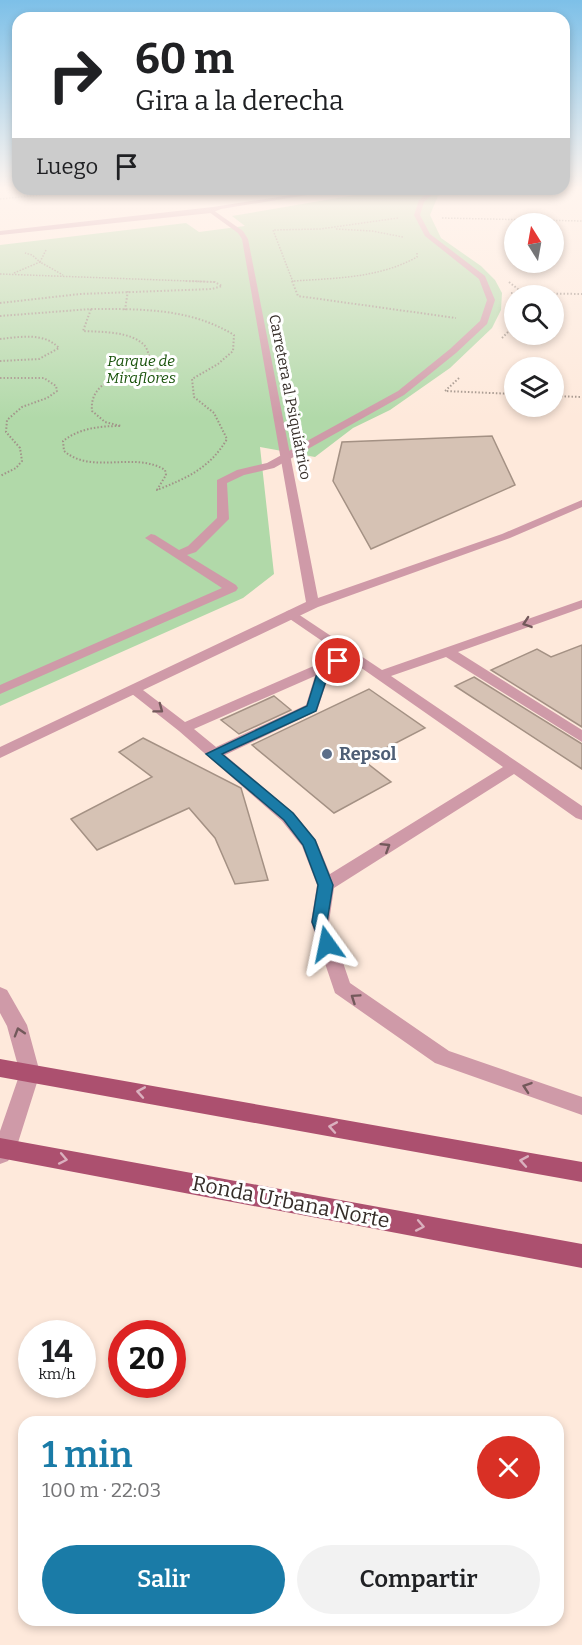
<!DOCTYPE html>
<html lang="es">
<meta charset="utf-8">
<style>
body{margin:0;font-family:Bitter,serif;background:#f2f2f2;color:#202124;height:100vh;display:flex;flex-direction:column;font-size:22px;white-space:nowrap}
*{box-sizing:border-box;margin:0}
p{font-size:20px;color:#757577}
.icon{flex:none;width:33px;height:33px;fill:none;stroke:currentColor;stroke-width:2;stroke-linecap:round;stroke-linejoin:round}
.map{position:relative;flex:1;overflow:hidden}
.drawer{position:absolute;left:18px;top:1416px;width:546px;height:210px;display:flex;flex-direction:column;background:#fff;border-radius:18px;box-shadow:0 3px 9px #0003}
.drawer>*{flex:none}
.banner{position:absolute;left:12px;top:12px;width:558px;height:183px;border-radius:18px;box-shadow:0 3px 9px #0003;background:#fff;color:#202124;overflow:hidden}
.needle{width:39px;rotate:349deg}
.fabs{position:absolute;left:504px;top:213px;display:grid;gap:12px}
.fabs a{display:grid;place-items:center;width:60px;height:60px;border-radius:50%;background:#fff;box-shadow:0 3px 9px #0003;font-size:30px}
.speed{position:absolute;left:18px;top:1320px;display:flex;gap:12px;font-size:30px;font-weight:700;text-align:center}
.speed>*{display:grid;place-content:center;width:78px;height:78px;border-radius:50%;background:#fff;box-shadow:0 3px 9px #0003;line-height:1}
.speed small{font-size:15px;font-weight:400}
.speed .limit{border:9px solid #d22;background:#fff;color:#111}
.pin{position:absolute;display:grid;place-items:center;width:51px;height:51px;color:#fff;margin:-26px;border:3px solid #fff;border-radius:50%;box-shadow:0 2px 6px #0007}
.me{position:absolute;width:66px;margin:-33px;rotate:348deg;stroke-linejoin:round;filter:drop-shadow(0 0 4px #0008)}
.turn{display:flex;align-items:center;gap:21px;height:126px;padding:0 24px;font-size:27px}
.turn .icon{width:78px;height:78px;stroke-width:2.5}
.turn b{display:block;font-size:42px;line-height:51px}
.then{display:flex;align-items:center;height:57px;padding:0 24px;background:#0003;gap:12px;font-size:22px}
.round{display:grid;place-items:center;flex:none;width:63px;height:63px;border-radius:32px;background:#f2f2f2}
.head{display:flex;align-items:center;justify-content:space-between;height:102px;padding:0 24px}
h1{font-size:36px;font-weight:600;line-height:45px;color:#1a7ba7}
.cta{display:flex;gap:12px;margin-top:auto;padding:12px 24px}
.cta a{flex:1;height:69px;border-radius:36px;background:#1a7ba7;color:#fff;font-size:24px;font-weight:600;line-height:69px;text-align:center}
.cta a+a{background:#f2f2f2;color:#202124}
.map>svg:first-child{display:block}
.green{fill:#b1d9a9}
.building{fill:#d6c2b4;stroke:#a49184;stroke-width:1.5}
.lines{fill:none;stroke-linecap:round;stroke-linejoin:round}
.path-far1{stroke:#a19288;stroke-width:1.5;stroke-dasharray:1.5 1.5;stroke-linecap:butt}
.path{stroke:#a19288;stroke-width:2;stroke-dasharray:1.5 2;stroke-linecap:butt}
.service{fill:#cf9aa8;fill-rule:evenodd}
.tertiary{fill:#cf9aa8;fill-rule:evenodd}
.primary{fill:#ac506f;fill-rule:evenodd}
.oneway{stroke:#73595b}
.oneway2{stroke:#dab0be}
.route{fill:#1a7ba7;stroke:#11506d;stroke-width:1.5}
.service-dot{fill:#5c6f8a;stroke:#fff;stroke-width:2}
.labels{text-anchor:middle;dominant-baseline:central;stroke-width:6;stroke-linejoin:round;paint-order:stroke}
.far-park-label{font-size:15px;font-style:italic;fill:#1a540c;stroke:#fff}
.far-street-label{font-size:15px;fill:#352d28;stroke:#fff}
.service-label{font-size:18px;font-weight:bold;fill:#4e5e75;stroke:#fff;text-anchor:start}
.near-street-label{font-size:21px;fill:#352d28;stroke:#fff}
</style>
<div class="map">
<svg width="582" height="1645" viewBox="0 0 582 1645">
<rect width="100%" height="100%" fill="#fee9db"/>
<path class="green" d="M390,189H452L438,196L430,215L441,238L481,266L495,280L502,293L501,310L492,328L450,368L390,410L353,428L315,457L260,447L274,574L243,598L0,706V245L186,223L199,232L245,226L232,216Z"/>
<g class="building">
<path d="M492,436L515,485L371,549L333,481L342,442Z"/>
<path d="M582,645V727L491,670L537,649L551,657Z"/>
<path d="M474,677L582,744V769L455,686Z"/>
<path d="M369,689L425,728L363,760L391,782L334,813L252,745Z"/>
<path d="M274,696L291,710L239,734L221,720Z"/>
<path d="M143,738L241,788L268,880L235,884L215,838L189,808L97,850L71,819L152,777L119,752Z"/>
</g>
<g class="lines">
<g class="path-far1">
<path d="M0,199L99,189"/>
<path d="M442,218L582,221"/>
<path d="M336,229L372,231L403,237"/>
<path d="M46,250L40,262L63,275"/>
<path d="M14,273L40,262L32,255L25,253"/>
<path d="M0,274L216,282"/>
<path d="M294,281C337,278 379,278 417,257V253"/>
<path d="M293,282L273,230L320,229L398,218"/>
</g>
<g class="path">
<path d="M292,281L298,296L456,318"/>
<path d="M509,282L523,293"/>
<path d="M511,293L582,294"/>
<path d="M0,303L80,294L212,289L222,286L215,282L185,281"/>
<path d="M91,309C141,309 190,308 234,335L233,351L218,364L192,379L194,397L214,413L227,439C210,468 187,478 157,490L166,475L165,470C135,451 92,475 64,451L63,441C80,428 100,426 121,426L105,422L92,411C88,372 148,370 176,367L151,359C148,355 148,350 145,346C132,331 101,332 83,331Z"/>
<path d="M125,310L128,290"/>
<path d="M0,316L91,309"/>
<path d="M502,338L514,326"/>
<path d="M0,339C20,337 44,332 59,348L39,359L0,361"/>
<path d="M0,378H44L56,386L57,391L47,398L22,407L7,420L6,432L20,448L22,461L16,468L0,476"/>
<path d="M459,378L445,391L514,394"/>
<path d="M554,396L582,397"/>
</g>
<g class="service">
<path d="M329,189H344L221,209L211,213L0,235V231L213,207Z"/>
<path d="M432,189H439L424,202L420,215L430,234L485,276L495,300L487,324L456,353L404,395L274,468L244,475L227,483L229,519L196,552L187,555L236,585L238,588L236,591L0,694V685L222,588L145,538L151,534L155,535L179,550L188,546L217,518V480L237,470L267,463L398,391L450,349L480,321L487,300L479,279L425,236L414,215L419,200Z"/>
<path d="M582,600V608L458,652L582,730V742L446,657L391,676L582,806V820L576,818L514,774L334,888L329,922L350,983L449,1051L582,1097V1115L435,1063L335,993L311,922L317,885L302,846L282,821L179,731L127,690L129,687H139L185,722L341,654L287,617L285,614L287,611L292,610L382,670ZM350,660L503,767L330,874L316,840L294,813L225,755L317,711L331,669ZM315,676L306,705L216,747L194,729Z"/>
</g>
<g class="tertiary">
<path d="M209,210H213L243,231L248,239L318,598L502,534L582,500V507L510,538L318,607L0,758V747L306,602L242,239L238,233L209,212Z"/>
<path d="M0,987L7,990L27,1025L40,1073L16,1149L8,1161L0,1164V1131L20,1073L7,1026L0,1013Z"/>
</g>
<g class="primary">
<path d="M0,1059L582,1162V1182L0,1077Z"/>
<path d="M0,1138L582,1244V1268L0,1158Z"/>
</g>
</g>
<defs><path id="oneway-chevron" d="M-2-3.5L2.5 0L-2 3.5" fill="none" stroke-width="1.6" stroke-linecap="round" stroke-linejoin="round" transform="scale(1.5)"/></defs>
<g class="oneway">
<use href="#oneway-chevron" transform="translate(527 623) rotate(161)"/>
<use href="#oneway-chevron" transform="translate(159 709) rotate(37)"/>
<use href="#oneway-chevron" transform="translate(386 847) rotate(-32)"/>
<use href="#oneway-chevron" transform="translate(355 998) rotate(-146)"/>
<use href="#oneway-chevron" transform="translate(19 1032) rotate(-107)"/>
<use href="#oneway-chevron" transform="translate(527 1087) rotate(-161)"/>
</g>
<g class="oneway2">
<use href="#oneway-chevron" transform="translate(141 1092) rotate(-170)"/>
<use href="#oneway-chevron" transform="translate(333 1127) rotate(-170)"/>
<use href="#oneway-chevron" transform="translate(63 1159) rotate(11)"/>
<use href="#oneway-chevron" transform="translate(524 1161) rotate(-170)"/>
<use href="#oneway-chevron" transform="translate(420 1226) rotate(11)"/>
</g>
<linearGradient id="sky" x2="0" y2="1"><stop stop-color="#7dc0e8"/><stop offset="0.45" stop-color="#fff5ef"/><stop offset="1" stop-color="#fff5ef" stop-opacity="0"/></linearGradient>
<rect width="582" height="418" fill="url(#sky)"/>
<path class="route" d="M338,657L344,661L330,669L316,711L222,754L293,813L315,840L333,885L327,922L335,944L333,948H322L312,922L318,885L303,845L284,820L206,754L307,706L319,667Z"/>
<circle class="service-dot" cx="327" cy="754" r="6"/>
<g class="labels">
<g class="far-park-label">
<text x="141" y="361">Parque de<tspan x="141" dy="17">Miraflores</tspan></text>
</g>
<g class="far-street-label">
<text transform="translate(290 397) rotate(79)">Carretera al Psiquiátrico</text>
</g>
<g class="service-label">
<text x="339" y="754">Repsol</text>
</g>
<g class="near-street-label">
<text transform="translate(291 1202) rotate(11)">Ronda Urbana Norte</text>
</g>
</g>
</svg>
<div class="fabs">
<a><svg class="needle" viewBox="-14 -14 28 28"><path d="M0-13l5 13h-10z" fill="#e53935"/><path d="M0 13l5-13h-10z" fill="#757577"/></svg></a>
<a><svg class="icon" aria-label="search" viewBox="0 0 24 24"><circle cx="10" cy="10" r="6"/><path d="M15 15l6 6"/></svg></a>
<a><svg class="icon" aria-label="layers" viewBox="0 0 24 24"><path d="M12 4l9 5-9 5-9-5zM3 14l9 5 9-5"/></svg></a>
</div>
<div class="speed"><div>14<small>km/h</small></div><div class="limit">20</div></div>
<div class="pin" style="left:338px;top:661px;background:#d93025"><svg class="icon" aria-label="arrive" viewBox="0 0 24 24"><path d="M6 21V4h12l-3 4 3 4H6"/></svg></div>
<svg class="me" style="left:327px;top:944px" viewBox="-20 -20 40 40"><path d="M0-17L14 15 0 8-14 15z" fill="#1a7ba7" stroke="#fff" stroke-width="4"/></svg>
<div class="banner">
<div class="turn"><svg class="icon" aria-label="right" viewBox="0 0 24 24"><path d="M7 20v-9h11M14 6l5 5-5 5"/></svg><div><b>60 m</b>Gira a la derecha</div></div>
<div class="then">Luego<svg class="icon" aria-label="arrive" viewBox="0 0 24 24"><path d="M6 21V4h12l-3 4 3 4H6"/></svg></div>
</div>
<section class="drawer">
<div class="head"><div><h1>1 min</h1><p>100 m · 22:03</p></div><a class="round" style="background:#d93025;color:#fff"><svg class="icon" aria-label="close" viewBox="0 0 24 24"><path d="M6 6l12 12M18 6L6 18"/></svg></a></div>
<div class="cta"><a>Salir</a><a>Compartir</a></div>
</section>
</div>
